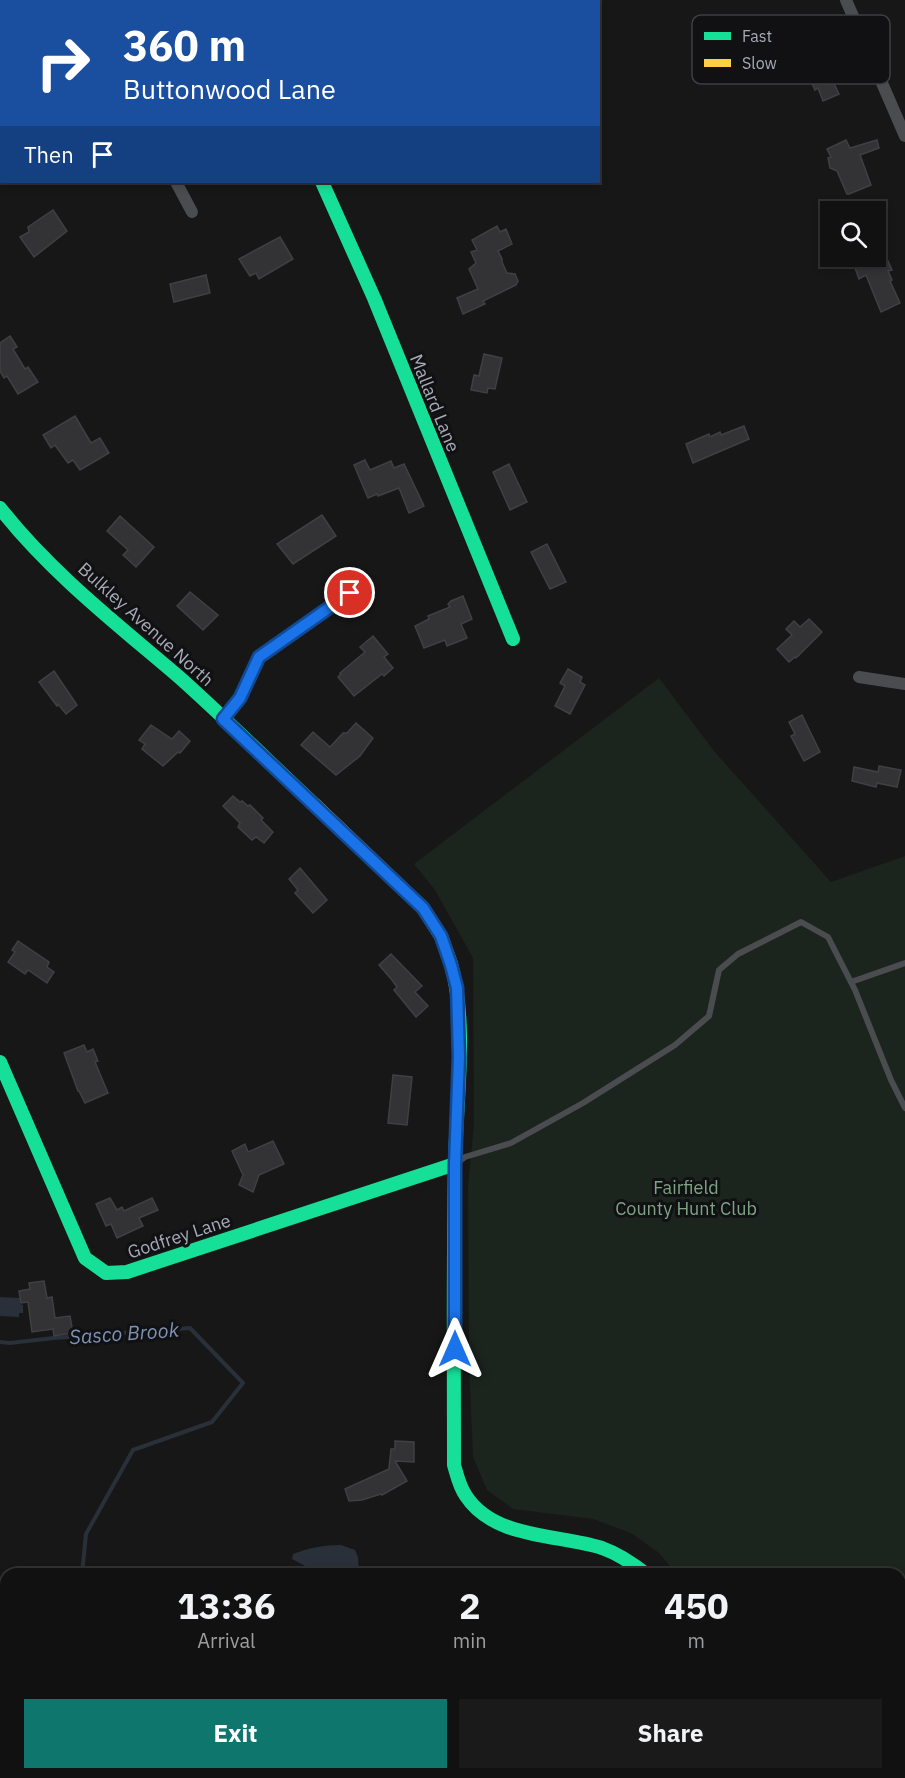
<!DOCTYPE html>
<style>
body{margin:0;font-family:"IBM Plex Sans",sans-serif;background:#1a1a1a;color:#f1f3f6;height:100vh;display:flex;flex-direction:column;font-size:22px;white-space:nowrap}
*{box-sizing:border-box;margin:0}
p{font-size:20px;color:#9c9d9f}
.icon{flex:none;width:33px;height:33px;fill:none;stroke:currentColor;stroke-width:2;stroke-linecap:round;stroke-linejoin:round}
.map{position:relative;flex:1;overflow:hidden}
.side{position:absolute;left:0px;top:1568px;width:906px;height:212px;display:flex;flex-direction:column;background:#111;border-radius:18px 18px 0 0;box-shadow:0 3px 9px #0003,0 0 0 2px #303131}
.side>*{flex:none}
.banner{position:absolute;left:0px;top:0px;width:600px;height:183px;box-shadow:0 3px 9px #0003,0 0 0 2px #303131;background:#1a4fa0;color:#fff;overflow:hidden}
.tools{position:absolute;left:820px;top:201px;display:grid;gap:12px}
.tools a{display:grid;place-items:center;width:66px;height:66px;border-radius:0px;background:#111;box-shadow:0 3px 9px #0003,0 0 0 2px #303131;font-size:30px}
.pin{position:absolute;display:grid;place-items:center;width:51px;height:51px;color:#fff;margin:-26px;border:3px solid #fff;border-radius:50%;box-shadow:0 2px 6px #0007}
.me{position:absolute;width:66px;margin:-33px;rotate:0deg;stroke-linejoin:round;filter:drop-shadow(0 0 4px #0008)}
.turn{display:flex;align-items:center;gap:21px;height:126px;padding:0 24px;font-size:27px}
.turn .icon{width:78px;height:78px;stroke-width:2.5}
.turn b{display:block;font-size:42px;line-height:51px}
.then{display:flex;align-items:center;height:57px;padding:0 24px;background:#0003;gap:12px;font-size:22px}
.eta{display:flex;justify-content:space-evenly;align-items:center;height:102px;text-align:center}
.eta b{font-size:36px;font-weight:700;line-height:42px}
.button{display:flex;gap:12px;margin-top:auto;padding:12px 24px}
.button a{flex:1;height:69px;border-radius:0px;background:#0f766e;color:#fff;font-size:24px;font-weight:700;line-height:69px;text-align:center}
.button a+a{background:#1a1a1a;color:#f1f3f6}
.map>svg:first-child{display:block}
.green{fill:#1c241e}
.water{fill:#293039}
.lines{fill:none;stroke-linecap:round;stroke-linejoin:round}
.stream{stroke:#293039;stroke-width:4}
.building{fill:#333335;stroke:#3f4043;stroke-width:1.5}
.lane{stroke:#4a4c50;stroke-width:6}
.street{stroke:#4a4c50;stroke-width:12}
.fast{stroke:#16e098;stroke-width:14}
.slow{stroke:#ffcf43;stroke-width:14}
.route-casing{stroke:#114b97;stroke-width:15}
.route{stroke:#1a73e8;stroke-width:10}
.labels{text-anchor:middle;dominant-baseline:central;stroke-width:6;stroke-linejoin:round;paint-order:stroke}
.street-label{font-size:18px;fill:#a7aab8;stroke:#111113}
.park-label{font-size:18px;fill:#7da485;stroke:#111113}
.water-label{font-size:20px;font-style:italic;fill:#7d93b4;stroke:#111113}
.key{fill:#111113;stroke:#3e3f45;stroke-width:1.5}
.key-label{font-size:16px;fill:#a7aab8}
</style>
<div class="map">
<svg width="905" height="1778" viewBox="0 0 905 1778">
<rect width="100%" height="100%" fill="#171717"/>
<path class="green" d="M659,678L714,751L831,882L905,856V1644L900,1647V1574L676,1573L659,1553L631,1533L593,1519L513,1509L487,1490L473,1457L469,1363L468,1186L474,1124L473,958L435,890L414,864Z"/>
<g class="water">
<path d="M0,1297L20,1298V1304L23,1305V1313H19V1317L0,1316Z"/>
<path d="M341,1545L355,1550L358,1557L359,1573H318L292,1559L293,1554C308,1548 324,1545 341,1545Z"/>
</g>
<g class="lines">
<g class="stream">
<path d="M0,1342L10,1343L54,1338L190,1328L243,1383L212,1422L133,1450L86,1534L82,1574"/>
<path d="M67,1778V1773"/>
</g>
</g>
<g class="building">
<path d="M818,50L839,94L823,101L818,88L815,90L801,57Z"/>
<path d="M846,140L850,148L877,140L879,148L860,155L871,185L849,194H847L837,171L830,168L828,158L831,157L827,149Z"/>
<path d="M53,210L67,231L34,257L20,237L29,232L28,227Z"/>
<path d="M497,226L500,232L506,229L512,244L498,251L502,259V262L507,273L515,274L518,281L516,285L483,301L485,304L463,314L457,298L478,289L469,269L476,263L471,252L477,250L472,240Z"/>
<path d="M876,234L892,270L888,271L892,280L890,281L900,303L881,312L866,275L859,279L855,268L857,267L854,262L866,256H876Z"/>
<path d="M280,237L293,259L259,279L256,273L250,276L239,259Z"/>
<path d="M206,275L210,293L174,302L170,284Z"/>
<path d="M10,336L17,347L13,349L25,369L28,367L38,382L18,394L7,376L4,378L0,371V343Z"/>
<path d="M484,354L502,358L495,389L488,388L487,393L471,390L474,375L479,376Z"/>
<path d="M75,416L91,443L100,438L109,453L80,470L73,460L68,463L55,445L51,448L43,435Z"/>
<path d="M744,426L749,439L693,463L686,444L709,434L710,437L720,432L721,435Z"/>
<path d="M365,460L370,470L391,461L394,468L404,464L424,506L409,513L399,488L378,496L377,494L368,498L354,465Z"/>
<path d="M509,464L527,502L510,510L493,472Z"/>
<path d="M322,515L336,536L293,564L277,544Z"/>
<path d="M120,516L154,547L136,567L123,555L128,550L107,531Z"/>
<path d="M547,544L566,582L550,589L531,552Z"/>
<path d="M190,592L218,615L203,630L177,606Z"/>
<path d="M463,596L472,619L461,624L467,638L447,646L445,640L424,648L415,626L429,619L428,616L450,607L448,604L451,601Z"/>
<path d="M809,619L822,632L796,658L795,657L789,662L777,649L792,635L786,629L794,621L800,627Z"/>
<path d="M373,636L388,654L384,657L393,668L384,676L382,674L354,696L338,677L341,674L340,673L365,652L360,647Z"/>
<path d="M568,669L582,677L580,682L585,685L570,714L555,706L565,686L560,683Z"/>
<path d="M54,671L77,705L66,714L58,704L57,706L39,682Z"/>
<path d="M802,715L820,752L804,761L791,736L795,734L789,722Z"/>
<path d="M356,723L373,738L360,756L336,775L301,745L313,732L330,747L343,733H347Z"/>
<path d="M151,725L172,739L179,731L190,741L180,753L178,752L163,766L142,749L145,744L139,740Z"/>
<path d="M879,766L901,770L897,787L877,783L876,787L852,781L854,767L878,772Z"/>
<path d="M233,796L240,802L242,801L248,806L250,805L263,818L261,820L273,832L264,843L256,837L252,840L238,827L240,823L223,806Z"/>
<path d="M300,868L327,900L313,913L295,893L298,890L289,879Z"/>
<path d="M18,941L49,962L47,967L54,972L47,983L28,970L25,974L8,962L15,952L12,950Z"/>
<path d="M391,954L422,986L415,992L428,1006L416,1017L394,990L397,987L392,980L379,965Z"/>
<path d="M84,1045L87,1052L93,1049L98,1061L95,1062L108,1093L85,1103L79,1091H78L64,1053Z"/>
<path d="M393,1075L412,1077L407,1125L388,1123Z"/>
<path d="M273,1141L284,1164L259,1175L253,1192L239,1185L243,1175L232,1151L245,1144L248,1152Z"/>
<path d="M110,1198L117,1210L122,1207L124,1211L152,1198L158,1210L139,1218L143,1226L117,1238L111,1224L106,1226L96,1204Z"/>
<path d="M44,1281L47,1298L52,1297L55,1318L70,1316L73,1333L54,1336L53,1329L32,1332L28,1302L21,1303L19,1291L30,1289L29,1283Z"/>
<path d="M395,1441L414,1442V1462L395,1461L407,1481L382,1495L381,1494L362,1500L349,1501L345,1489L389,1469L391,1449H395Z"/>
</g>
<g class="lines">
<g class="lane">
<path d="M851,982L905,963"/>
<path d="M458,1162L465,1157L511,1143L583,1103L675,1045L709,1016L719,970L738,954L801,922L828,937L855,990L891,1080L905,1108"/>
<path d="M455,1773L460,1778"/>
</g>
<g class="street">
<path d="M846,0L905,136"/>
<path d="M459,2L461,0"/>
<path d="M0,164L2,163"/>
<path d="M176,182L192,212"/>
<path d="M859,677L905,684"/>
<path d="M223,719L240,698L259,657L361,586"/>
<path d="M770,1773L772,1778"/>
<path d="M700,1778V1773"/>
</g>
<g class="fast">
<path d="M322,182L374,298L513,639"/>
<path d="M0,508C50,572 117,624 179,677C225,718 269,762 315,805"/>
<path d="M451,964C468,1024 456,1101 455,1164C453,1264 454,1365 454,1465C457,1475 459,1486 466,1496C494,1539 558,1534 602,1548C619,1554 632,1563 646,1574"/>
<path d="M0,1062L85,1258L106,1273L127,1272L455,1164"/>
<path d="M900,1667L905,1664"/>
<path d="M710,1778L717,1773"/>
</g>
<path class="slow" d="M315,805L423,908L441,936L451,964"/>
</g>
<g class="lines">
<defs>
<path id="route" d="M350,593L259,657L240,698L223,719L423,908L441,936L451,965L457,988L459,1057L455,1164V1349"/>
</defs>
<use href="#route" class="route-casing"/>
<use href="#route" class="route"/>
</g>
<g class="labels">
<g class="street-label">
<text transform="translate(435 403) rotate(68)">Mallard Lane</text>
<text transform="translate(146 624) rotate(42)">Bulkley Avenue North</text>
<text transform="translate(179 1236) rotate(-18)">Godfrey Lane</text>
</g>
<g class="park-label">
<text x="686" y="1187">Fairfield<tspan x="686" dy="21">County Hunt Club</tspan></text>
</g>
<g class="water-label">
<text transform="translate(124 1333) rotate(-4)">Sasco Brook</text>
</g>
</g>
<rect x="692" y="15" width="198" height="69" rx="9" class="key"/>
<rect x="704" y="32" width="27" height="8" fill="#16e098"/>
<rect x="704" y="59" width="27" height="8" fill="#ffcf43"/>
<g class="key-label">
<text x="742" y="42">Fast</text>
<text x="742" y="69">Slow</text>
</g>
</svg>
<div class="tools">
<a><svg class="icon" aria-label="search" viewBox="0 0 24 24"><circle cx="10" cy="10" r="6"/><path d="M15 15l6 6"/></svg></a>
</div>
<div class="pin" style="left:350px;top:593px;background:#d93025"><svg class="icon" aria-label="arrive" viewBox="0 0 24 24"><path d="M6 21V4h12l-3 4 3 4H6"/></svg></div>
<svg class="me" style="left:455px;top:1349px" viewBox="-20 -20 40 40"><path d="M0-17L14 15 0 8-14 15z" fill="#1a73e8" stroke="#fff" stroke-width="4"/></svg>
<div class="banner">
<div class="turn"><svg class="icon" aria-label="right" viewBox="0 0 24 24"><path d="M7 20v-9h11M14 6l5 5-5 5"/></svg><div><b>360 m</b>Buttonwood Lane</div></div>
<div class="then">Then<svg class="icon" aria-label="arrive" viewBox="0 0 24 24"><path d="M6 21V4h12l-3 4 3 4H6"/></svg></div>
</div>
<section class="side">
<div class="eta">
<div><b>13:36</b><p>Arrival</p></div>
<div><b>2</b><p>min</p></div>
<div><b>450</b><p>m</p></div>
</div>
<div class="button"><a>Exit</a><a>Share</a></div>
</section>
</div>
